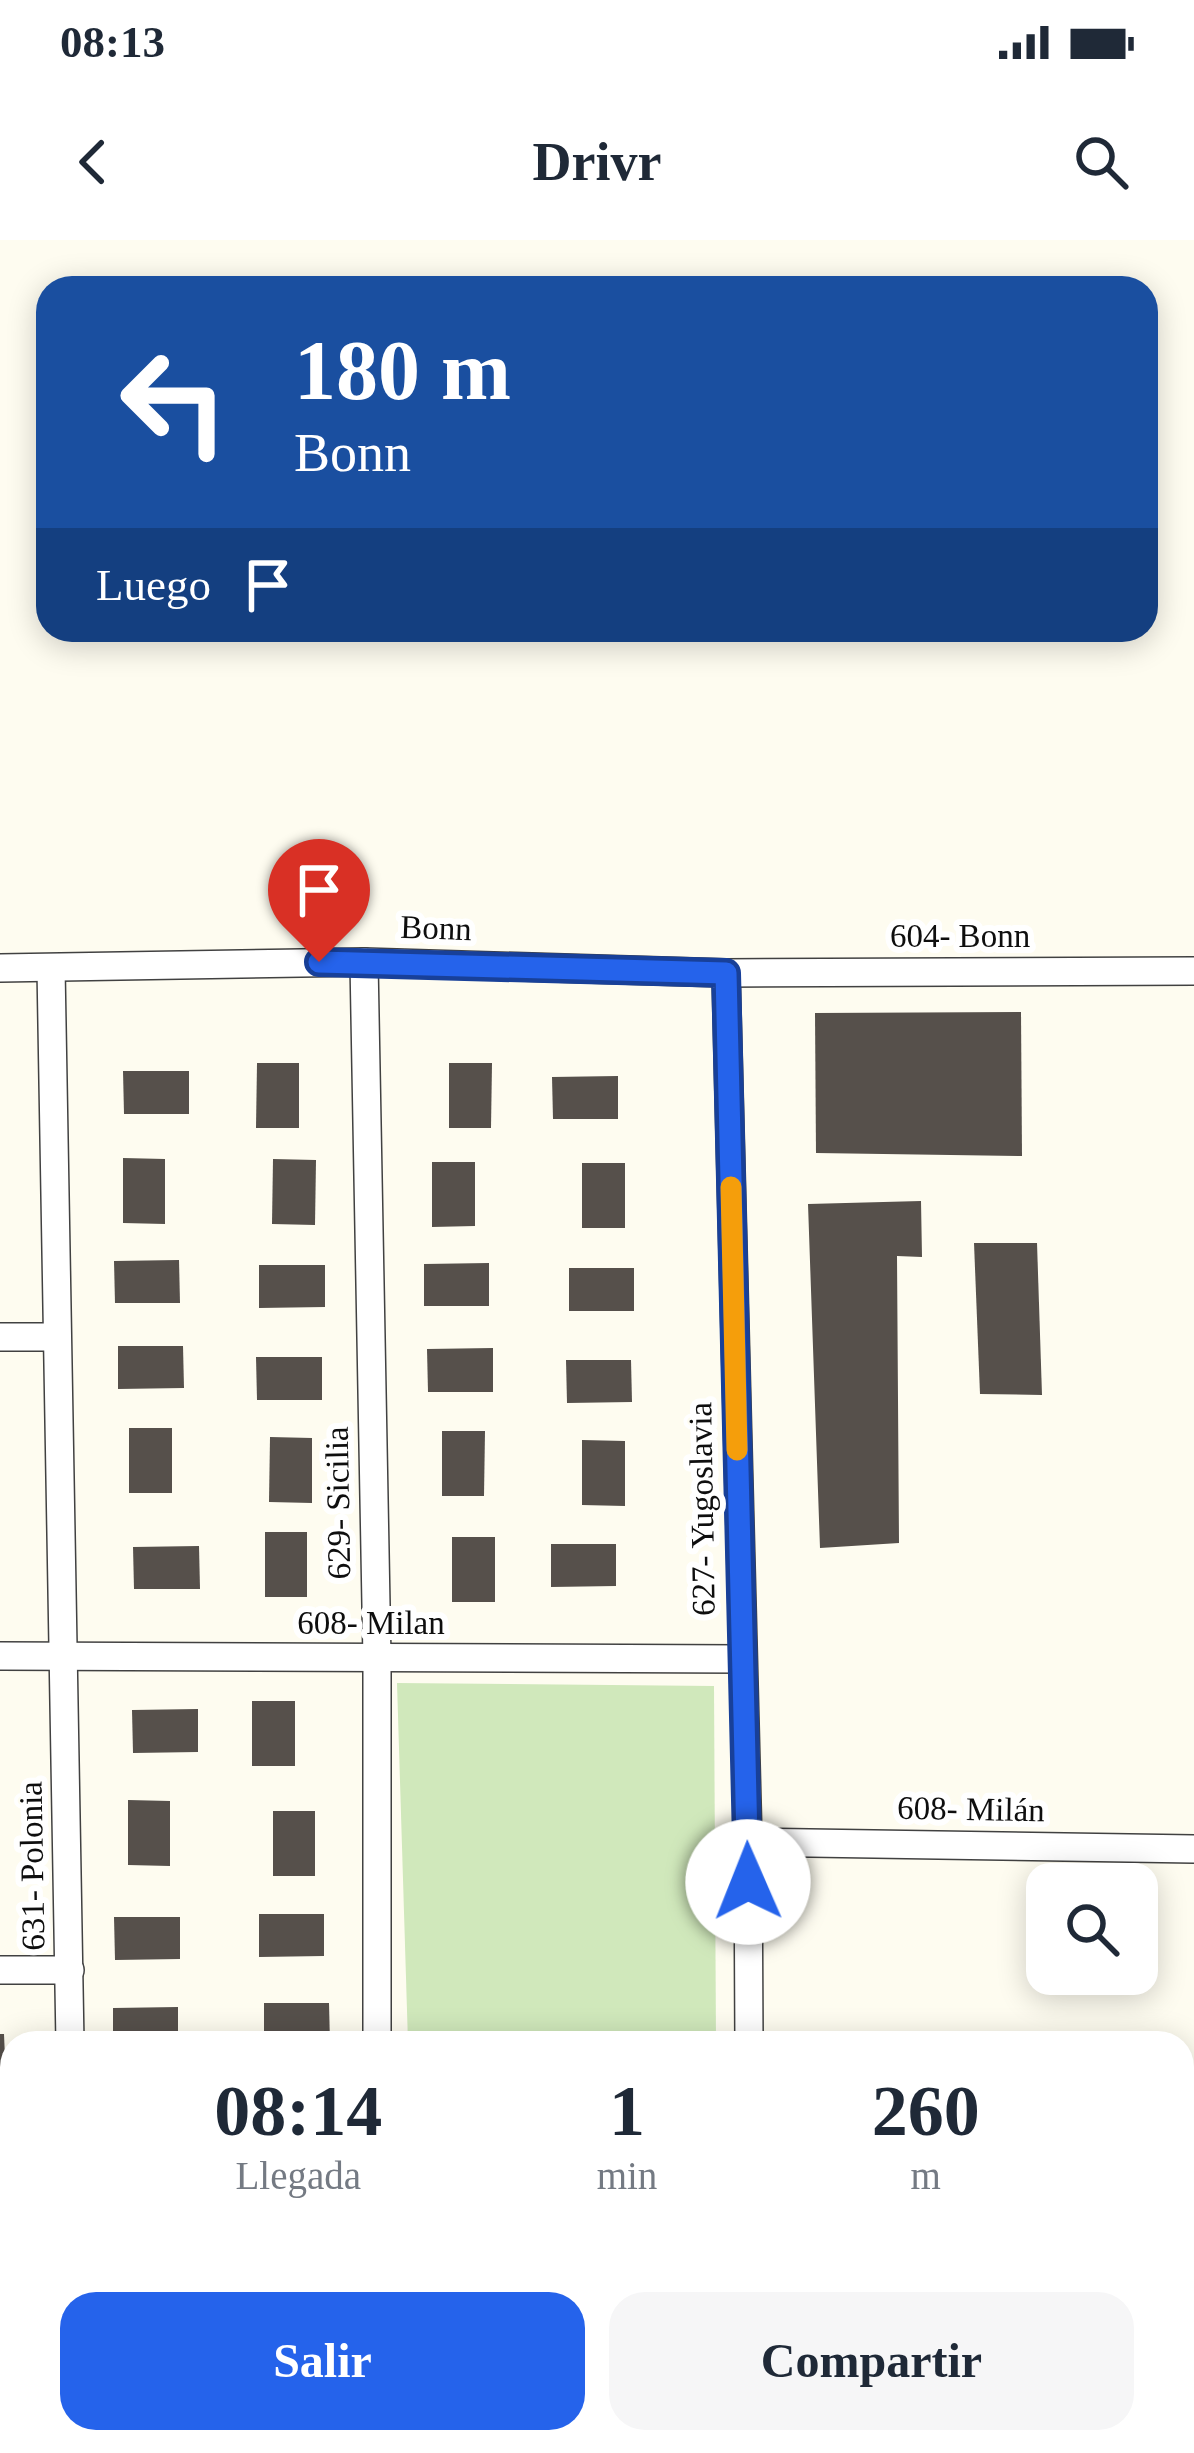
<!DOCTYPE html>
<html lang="es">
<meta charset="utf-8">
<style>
body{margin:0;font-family:"Times New Roman",serif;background:#f6f6f7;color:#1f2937;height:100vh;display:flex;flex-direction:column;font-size:45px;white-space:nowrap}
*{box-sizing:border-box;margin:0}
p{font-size:39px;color:#747a83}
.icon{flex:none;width:66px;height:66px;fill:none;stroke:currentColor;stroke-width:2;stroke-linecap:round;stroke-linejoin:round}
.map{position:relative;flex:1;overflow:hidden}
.panel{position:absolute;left:0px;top:1791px;width:1194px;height:423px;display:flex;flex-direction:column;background:#fff;border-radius:36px 36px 0 0;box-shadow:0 6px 30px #0003}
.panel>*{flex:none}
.guide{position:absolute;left:36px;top:36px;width:1122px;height:366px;border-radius:36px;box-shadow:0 6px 30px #0003;background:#1a4fa0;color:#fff;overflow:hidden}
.fabs{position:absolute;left:1026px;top:1623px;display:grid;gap:24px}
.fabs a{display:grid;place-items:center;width:132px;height:132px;border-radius:24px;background:#fff;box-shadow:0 6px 30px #0003;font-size:60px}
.pin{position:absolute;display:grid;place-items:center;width:102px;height:102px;color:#fff;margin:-123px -51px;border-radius:50% 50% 50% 0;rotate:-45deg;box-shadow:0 0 12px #0007}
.pin .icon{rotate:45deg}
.me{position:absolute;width:132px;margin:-66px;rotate:359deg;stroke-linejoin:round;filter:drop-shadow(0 0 9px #0008)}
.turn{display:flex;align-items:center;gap:42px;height:252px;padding:0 60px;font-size:54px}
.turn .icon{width:156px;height:156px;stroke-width:2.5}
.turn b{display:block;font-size:84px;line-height:102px}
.then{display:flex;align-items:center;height:114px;padding:0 60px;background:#0003;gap:24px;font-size:45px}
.eta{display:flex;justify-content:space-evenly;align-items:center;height:204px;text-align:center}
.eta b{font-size:72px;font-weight:700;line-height:84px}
.primary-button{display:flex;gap:24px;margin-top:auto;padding:24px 60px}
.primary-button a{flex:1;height:138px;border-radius:36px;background:#2563eb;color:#fff;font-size:48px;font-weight:700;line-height:138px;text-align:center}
.primary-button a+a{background:#f6f6f7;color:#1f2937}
.status{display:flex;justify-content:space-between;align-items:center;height:84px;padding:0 60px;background:#fff;direction:ltr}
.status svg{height:33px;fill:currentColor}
header{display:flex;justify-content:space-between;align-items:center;height:156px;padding:0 60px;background:#fff;font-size:54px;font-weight:700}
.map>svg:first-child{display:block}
.green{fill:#d0e8bb}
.building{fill:#56504b}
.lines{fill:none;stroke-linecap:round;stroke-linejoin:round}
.service-casing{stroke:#414141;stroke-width:16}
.minor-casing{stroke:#414141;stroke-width:30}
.service{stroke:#fff;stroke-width:14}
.minor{stroke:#fff;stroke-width:27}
.route-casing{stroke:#184099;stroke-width:30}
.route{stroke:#2563eb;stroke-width:21}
.slow{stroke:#f59e0b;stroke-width:21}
.labels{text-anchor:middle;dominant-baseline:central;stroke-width:12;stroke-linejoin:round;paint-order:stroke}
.street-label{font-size:33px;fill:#0e0e0e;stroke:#fff}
</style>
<div class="status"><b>08:13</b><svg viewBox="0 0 49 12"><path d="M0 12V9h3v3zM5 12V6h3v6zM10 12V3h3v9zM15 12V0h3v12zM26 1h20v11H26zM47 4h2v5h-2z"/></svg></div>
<header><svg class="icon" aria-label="back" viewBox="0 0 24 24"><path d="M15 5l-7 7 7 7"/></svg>Drivr<svg class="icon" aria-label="search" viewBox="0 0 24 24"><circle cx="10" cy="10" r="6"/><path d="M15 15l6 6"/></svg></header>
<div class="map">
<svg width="1194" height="2213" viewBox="0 0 1194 2213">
<rect width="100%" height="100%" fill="#fefcf0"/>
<path class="green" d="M397,1443L714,1446L716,1803H408Z"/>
<g class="building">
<path d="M1021,772L1022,916L816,913L815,773Z"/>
<path d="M257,823H299V888H256Z"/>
<path d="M449,823H492L491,888H449Z"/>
<path d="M123,831H189V874H124Z"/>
<path d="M618,836V879H553L552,837Z"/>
<path d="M123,918L165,919V984L123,983Z"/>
<path d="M273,919L316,920L315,985L272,984Z"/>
<path d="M432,922H475V986L432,987Z"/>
<rect x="582" y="923" width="43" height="65"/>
<path d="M921,961L922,1017L897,1016L899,1303L820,1308L808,964Z"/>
<path d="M974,1003H1037L1042,1155L980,1154Z"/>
<path d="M179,1020L180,1063H115L114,1021Z"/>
<path d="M489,1023V1066H424V1024Z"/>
<path d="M259,1025H325V1067L259,1068Z"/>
<rect x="569" y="1028" width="65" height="43"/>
<path d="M118,1106H183L184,1148L118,1149Z"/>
<path d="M493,1108V1152H428L427,1109Z"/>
<path d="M256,1117H322V1160H257Z"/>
<path d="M566,1120H631L632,1162L567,1163Z"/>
<rect x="129" y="1188" width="43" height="65"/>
<path d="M442,1191H485L484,1256H442Z"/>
<path d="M270,1197L312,1198V1263L269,1262Z"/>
<path d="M582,1200L625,1201V1266L582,1265Z"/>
<rect x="265" y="1292" width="42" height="65"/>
<rect x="452" y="1297" width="43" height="65"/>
<path d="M551,1304H616V1346L551,1347Z"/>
<path d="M199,1306L200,1349H134L133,1307Z"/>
<rect x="252" y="1461" width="43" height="65"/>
<path d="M198,1469V1512L133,1513L132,1470Z"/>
<path d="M128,1560L170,1561V1626L128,1625Z"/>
<rect x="273" y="1571" width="42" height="65"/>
<path d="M259,1674H324V1716L259,1717Z"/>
<path d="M114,1677H180V1719L115,1720Z"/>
<path d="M264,1763H329L330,1803H264Z"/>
<path d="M178,1767V1803H113V1768Z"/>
<path d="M0,1794H4L8,1890H0Z"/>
<path d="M0,2063L12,2064V2127L0,2126Z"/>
</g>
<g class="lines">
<defs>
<path id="service" d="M789,2202L1104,2213"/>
<g id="minor">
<path d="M364,722L377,1419V1803"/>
<path d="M0,728L364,722L726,733L1194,731"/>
<path d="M51,728L70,1803"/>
<path d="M726,733L748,1602L749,1803"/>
<path d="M0,1097H57"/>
<path d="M0,1416L742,1419"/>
<path d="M748,1602L1194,1609"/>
<path d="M0,1730H70"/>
<path d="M0,2200H12"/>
<path d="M332,2202H466"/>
<path d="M752,2202V2213"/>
<path d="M69,2213V2202"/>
</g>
</defs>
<use href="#service" class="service-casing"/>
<use href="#minor" class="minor-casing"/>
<use href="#service" class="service"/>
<use href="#minor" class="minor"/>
</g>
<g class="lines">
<defs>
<path id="route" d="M319,722L726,733L748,1642"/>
</defs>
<use href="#route" class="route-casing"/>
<use href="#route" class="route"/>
<path class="slow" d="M731,947L737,1210"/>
</g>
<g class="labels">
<g class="street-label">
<text transform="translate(436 688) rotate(2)">Bonn</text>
<text x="960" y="696">604- Bonn</text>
<text transform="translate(338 1263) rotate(-91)">629- Sicilia</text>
<text transform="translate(702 1269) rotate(-91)">627- Yugoslavia</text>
<text x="371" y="1383">608- Milan</text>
<text transform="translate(971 1569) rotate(1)">608- Milán</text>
<text transform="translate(32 1626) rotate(-91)">631- Polonia</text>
</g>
</g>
</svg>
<div class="fabs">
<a><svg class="icon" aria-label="search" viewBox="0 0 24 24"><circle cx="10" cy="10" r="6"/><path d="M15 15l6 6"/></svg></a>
</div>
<div class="pin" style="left:319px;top:722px;background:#d93025"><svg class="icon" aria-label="arrive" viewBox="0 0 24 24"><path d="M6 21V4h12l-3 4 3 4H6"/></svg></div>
<svg class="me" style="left:748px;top:1642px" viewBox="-20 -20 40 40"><circle r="19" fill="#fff"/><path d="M0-13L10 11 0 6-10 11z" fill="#2563eb"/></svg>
<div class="guide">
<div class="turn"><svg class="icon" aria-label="left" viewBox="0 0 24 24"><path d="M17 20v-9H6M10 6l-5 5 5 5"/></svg><div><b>180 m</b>Bonn</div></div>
<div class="then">Luego<svg class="icon" aria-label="arrive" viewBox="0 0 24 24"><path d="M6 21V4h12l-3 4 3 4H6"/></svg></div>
</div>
<section class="panel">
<div class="eta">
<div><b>08:14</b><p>Llegada</p></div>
<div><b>1</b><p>min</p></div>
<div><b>260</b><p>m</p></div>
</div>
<div class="primary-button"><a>Salir</a><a>Compartir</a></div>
</section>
</div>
